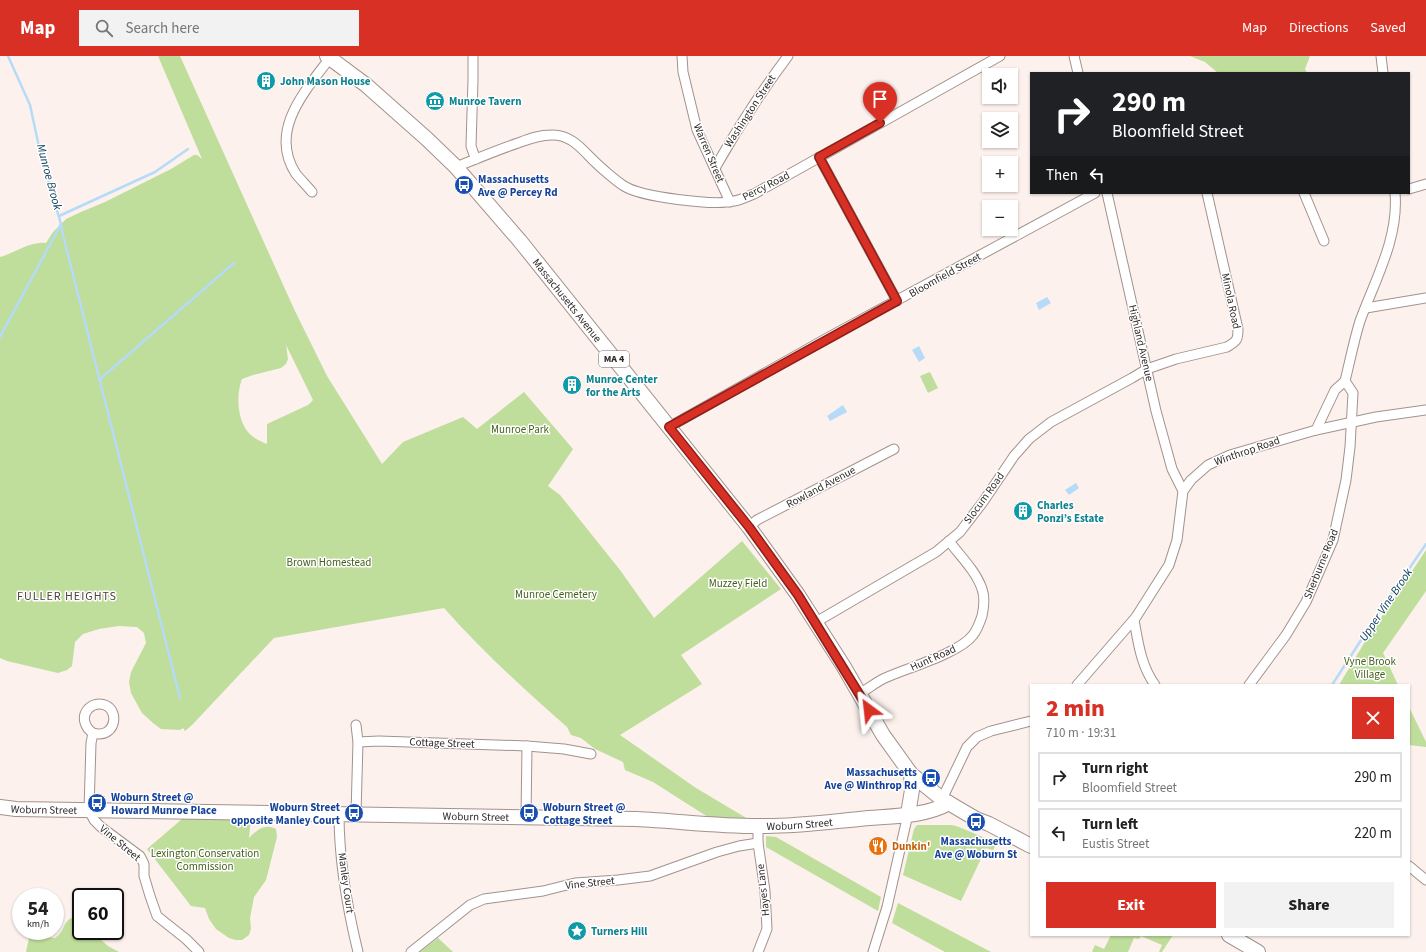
<!DOCTYPE html>
<meta charset="utf-8">
<style>
body{margin:0;font-family:"Source Sans 3",sans-serif;background:#f2f2f2;color:#222;height:100vh;display:flex;flex-direction:column;font-size:15px;white-space:nowrap}
*{box-sizing:border-box;margin:0}
p{font-size:13px;color:#767676}
.icon{flex:none;width:22px;height:22px;fill:none;stroke:currentColor;stroke-width:2;stroke-linecap:round;stroke-linejoin:round}
.map{position:relative;flex:1;overflow:hidden}
.panel{position:absolute;left:1030px;top:628px;width:380px;height:252px;display:flex;flex-direction:column;background:#fff;border-radius:0px;box-shadow:0 1px 3px #0004}
.panel>*{flex:none}
.banner{position:absolute;left:1030px;top:16px;width:380px;height:122px;border-radius:0px;box-shadow:0 1px 3px #0004;background:#202124;color:#fff;overflow:hidden}
.buttons{position:absolute;left:982px;top:12px;display:grid;gap:8px}
.buttons a{display:grid;place-items:center;width:36px;height:36px;border-radius:0px;background:#fff;box-shadow:0 1px 3px #0004;font-size:20px}
.speed{position:absolute;left:12px;top:832px;display:flex;gap:8px;font-size:20px;font-weight:700;text-align:center}
.speed>*{display:grid;place-content:center;width:52px;height:52px;border-radius:50%;background:#fff;box-shadow:0 1px 3px #0004;line-height:1}
.speed small{font-size:10px;font-weight:400}
.speed .limit{border:2px solid #111;border-radius:6px;background:#fff;color:#111}
.pin{position:absolute;display:grid;place-items:center;width:34px;height:34px;color:#fff;margin:-41px -17px;border-radius:50% 50% 50% 0;rotate:-45deg;box-shadow:0 0 4px #0007}
.pin .icon{rotate:45deg}
.me{position:absolute;width:44px;margin:-22px;rotate:330deg;stroke-linejoin:round;filter:drop-shadow(0 0 3px #0008)}
.turn{display:flex;align-items:center;gap:14px;height:84px;padding:0 16px;font-size:18px}
.turn .icon{width:52px;height:52px;stroke-width:2.5}
.turn b{display:block;font-size:28px;line-height:34px}
.then{display:flex;align-items:center;height:38px;padding:0 16px;background:#0003;gap:8px;font-size:15px}
.round{display:grid;place-items:center;flex:none;width:42px;height:42px;border-radius:0px;background:#f2f2f2}
.headline{display:flex;align-items:center;justify-content:space-between;height:68px;padding:0 16px}
h1{font-size:24px;font-weight:800;line-height:30px;color:#d93025}
.cta{display:flex;gap:8px;margin-top:auto;padding:8px 16px}
.cta a{flex:1;height:46px;border-radius:0px;background:#d93025;color:#fff;font-size:16px;font-weight:800;line-height:46px;text-align:center}
.cta a+a{background:#f2f2f2;color:#222}
ul{padding:0;list-style:none}
li{display:flex;align-items:center;gap:12px;height:50px;margin:0 8px 6px;padding:0 8px;border:2px solid #e0e0e0;border-radius:0px}
li div{flex:1}
li b{display:block;font-size:15px}
li em{font-style:normal}
header{display:flex;align-items:center;gap:24px;box-sizing:border-box;height:56px;padding:0 20px;background:#d93025;color:#fff}
header strong{font-size:19px}
nav{display:flex;gap:22px;margin-inline-start:auto;font-size:14px}
.search{width:280px;height:36px;background:#f2f2f2;display:flex;align-items:center;gap:10px;box-sizing:border-box;padding:0 14px;border-radius:0px;color:#767676;font-size:15px}
.map>svg:first-child{display:block}
.green{fill:#bfdd9b;fill-rule:evenodd}
.water{fill:#b5dbf8}
.lines{fill:none;stroke-linecap:round;stroke-linejoin:round}
.stream{stroke:#b5dbf8;stroke-width:2.5}
.street-casing{stroke:#a3928c;stroke-width:11}
.primary-casing{stroke:#a3928c;stroke-width:16}
.street{stroke:#fff;stroke-width:9}
.primary{stroke:#fff;stroke-width:14}
.route-casing{stroke:#8d1f18;stroke-width:10}
.route{stroke:#d93025;stroke-width:7}
.labels{text-anchor:middle;dominant-baseline:central;stroke-width:3;stroke-linejoin:round;paint-order:stroke}
.shield{fill:#fff;stroke:#6e6968;stroke-width:1}
.shield-label{font-size:10px;font-weight:bold;fill:#302927}
.culture-label{font-size:11px;font-weight:bold;fill:#0d838f;stroke:#fff;text-anchor:start}
.street-label{font-size:11px;fill:#302927;stroke:#fff}
.transit-label{font-size:11px;font-weight:bold;fill:#164399;stroke:#fff;text-anchor:start}
.park-label{font-size:11px;fill:#455f1b;stroke:#fff}
.food-label{font-size:11px;font-weight:bold;fill:#c56008;stroke:#fff;text-anchor:start}
.water-label{font-size:12px;font-style:italic;fill:#033857;stroke:#fff}
.neighbourhood-label{font-size:12px;letter-spacing:1px;fill:#51423d;stroke:#fff}
</style>
<header>
<strong>Map</strong>
<div class="search"><svg class="icon" aria-label="search" viewBox="0 0 24 24"><circle cx="10" cy="10" r="6"/><path d="M15 15l6 6"/></svg>Search here</div>
<nav><a>Map</a><a>Directions</a><a>Saved</a></nav>
</header>
<div class="map">
<svg width="1426" height="896" viewBox="0 0 1426 896">
<rect width="100%" height="100%" fill="#fcf1ed"/>
<g class="green">
<path d="M158,0H180L294,253L327,320L382,408L403,386L463,361L477,373L524,336L573,393L548,430L560,439L620,514L654,562L742,485L781,533L681,599L702,628L620,679L696,732L748,763L708,761L653,726L625,714L623,706L595,693L581,682L571,679L567,671C524,633 482,595 444,552L274,582L192,669L185,675L183,672L180,674L161,673L153,667L142,657L131,637L129,626L131,616L146,587L144,577L137,571L119,570L99,573L83,578L75,586L72,610L67,614L58,617L7,605L0,602V201C15,197 30,185 46,187L53,176L66,163L81,156L105,146L171,113L194,99H197L202,103ZM286,289L313,344L308,349L267,368V388C260,385 253,382 248,376C237,363 236,338 242,323L253,319L281,312L286,308L288,303Z"/>
<path d="M1190,0H1310L1305,13L1307,17H1218L1205,6Z"/>
<path d="M930,316L938,332L928,337L920,320Z"/>
<path d="M1426,494V535L1383,597L1398,629H1339L1363,589Z"/>
<path d="M1409,651L1426,686V691L1409,689Z"/>
<path d="M182,763H251L249,782C257,774 265,767 276,773L277,781L266,824L254,841L250,862L251,873L249,879L242,884H236L229,882L216,873L209,863L205,852L191,850L147,793Z"/>
<path d="M917,769H952L959,771L997,787L993,794L986,792L961,845L903,819L914,773Z"/>
<path d="M766,780L776,781L881,841L878,855L766,791Z"/>
<path d="M898,847L991,896H945L892,867Z"/>
<path d="M71,862L81,863V875H91L108,890L119,896H26L29,882L33,875H38L44,881L55,882C66,874 61,869 71,862Z"/>
<path d="M1111,879H1173L1162,896H1159L1162,889L1141,880L1139,883L1134,882L1128,896H1092L1095,889L1104,893Z"/>
<path d="M438,882L453,896H420Z"/>
</g>
<g class="water">
<path d="M1047,241L1051,247L1039,254L1036,247Z"/>
<path d="M919,290L925,302L919,306L912,294Z"/>
<path d="M843,349L847,356L830,365L827,360Z"/>
<path d="M1076,427L1079,432L1069,439L1065,434Z"/>
</g>
<g class="lines">
<g class="stream">
<path d="M59,160L155,116L188,93"/>
<path d="M61,168L63,179L180,642"/>
<path d="M0,281L61,168L41,100L30,49L8,0"/>
<path d="M99,324L234,207"/>
<path d="M1332,629L1374,564L1426,488"/>
</g>
<defs>
<g id="street">
<path d="M473,0V24L471,90L473,96L476,103"/>
<path d="M682,0L683,16L697,74L730,146"/>
<path d="M1074,0L1078,17"/>
<path d="M1381,0L1383,17"/>
<path d="M819,101L897,245"/>
<path d="M456,111C476,103 497,94 518,87C529,83 539,79 551,79C570,78 581,92 593,104C600,111 616,125 624,130C641,141 714,150 734,145C741,144 748,140 754,138L1000,0"/>
<path d="M715,112C737,73 761,36 788,0"/>
<path d="M1409,133L1426,128"/>
<path d="M312,136C307,130 301,124 296,118C268,75 305,35 330,2"/>
<path d="M1107,137L1156,355L1172,413L1183,435"/>
<path d="M1304,137L1324,185"/>
<path d="M1366,252L1426,242"/>
<path d="M669,371L829,281L1095,137"/>
<path d="M1316,374L1335,334L1345,325"/>
<path d="M749,471L757,464L894,393"/>
<path d="M1134,564C1138,586 1141,610 1155,629"/>
<path d="M816,566L936,496L960,476L983,446L1014,400L1029,383L1051,366L1132,322L1147,313L1176,303L1227,291C1237,285 1238,284 1238,273L1207,137"/>
<path d="M1077,629L1136,561L1169,509L1177,484L1183,435L1191,424L1208,409L1230,399L1316,374L1376,361L1426,354"/>
<path d="M1249,629L1286,579L1306,546L1333,484L1346,424L1350,391L1353,337L1345,325C1350,305 1354,284 1360,265C1375,224 1399,182 1395,137"/>
<path d="M859,638C868,633 876,626 885,622C907,612 960,597 973,579C977,574 980,566 982,560C984,551 985,541 982,533C976,515 960,500 949,485"/>
<path d="M356,669L358,686L356,758"/>
<path d="M93,677C85,672 81,661 88,653C91,650 95,648 99,648C121,648 118,684 93,677L91,687L89,754L94,764L101,771L140,800L144,808V820L150,840L157,860L186,883L199,896"/>
<path d="M358,686L379,685L527,690L564,693L591,698"/>
<path d="M942,743L967,691L977,681L991,675L1031,665"/>
<path d="M339,758C339,805 347,851 358,896"/>
<path d="M526,761L527,690"/>
<path d="M1409,810L1426,824"/>
<path d="M411,896L470,849L484,843L543,835L575,827L618,824L650,820L717,796L739,790L758,787"/>
<path d="M758,896L767,873L765,835L758,787V770"/>
<path d="M873,896L887,851L908,758"/>
</g>
<g id="primary">
<path id="s1" d="M327,0L366,29L427,83L456,111L520,185L749,471L798,539L844,611L883,679L911,718L942,743L976,763L989,768L1031,790"/>
<path id="s2" d="M0,751L16,753L636,763C679,765 723,771 766,770C801,770 835,765 869,762C896,760 926,760 949,747"/>
<path d="M908,758L912,734L911,718"/>
<path d="M1229,879L1258,896"/>
</g>
</defs>
<use href="#street" class="street-casing"/>
<use href="#primary" class="primary-casing"/>
<use href="#street" class="street"/>
<use href="#primary" class="primary"/>
</g>
<g class="lines">
<defs>
<path id="route" d="M869,654L798,539L749,471L669,371L897,245L819,101L880,67"/>
</defs>
<use href="#route" class="route-casing"/>
<use href="#route" class="route"/>
</g>
<defs>
<symbol id="building-disc" viewBox="-11 -11 22 22"><circle r="9.5" fill="#0f9aa8" stroke="#fff"/><path d="M-4-6H4V6H1V3H-1V6H-4ZM-2.5-4.3h1.7v1.8h-1.7ZM.8-4.3h1.7v1.8H.8ZM-2.5-1h1.7V.8h-1.7ZM.8-1h1.7V.8H.8Z" fill="#fff"/></symbol>
<symbol id="museum-disc" viewBox="-11 -11 22 22"><circle r="9.5" fill="#0f9aa8" stroke="#fff"/><path d="M0-6L6-3V-2H-6V-3ZM-5-1h2V3h-2ZM-1-1h2V3h-2ZM3-1h2V3H3ZM-6 4H6V6H-6Z" fill="#fff"/></symbol>
<symbol id="bus-disc" viewBox="-11 -11 22 22"><circle r="9.5" fill="#1a4fb4" stroke="#fff"/><path d="M-5-6H5V4H4V6H2V4H-2V6H-4V4H-5ZM-3.5-4V0h7V-4ZM-3.5 1.2v1.5H-2V1.2ZM2 1.2v1.5H3.5V1.2Z" fill="#fff"/></symbol>
<symbol id="restaurant-disc" viewBox="-11 -11 22 22"><circle r="9.5" fill="#e8710a" stroke="#fff"/><path d="M-5-6h1v4h1v-4h1v4h1v-4h1v5L-1.5 .5V6h-2V.5L-5-1ZM5-6V6H3V1.5H1.5Q1.5-4 5-6Z" fill="#fff"/></symbol>
<symbol id="sight-disc" viewBox="-11 -11 22 22"><circle r="9.5" fill="#0f9aa8" stroke="#fff"/><path d="M0-6L1.8-2.2L6-1.7L2.9 1.2L3.7 5.4L0 3.3L-3.7 5.4L-2.9 1.2L-6-1.7L-1.8-2.2Z" fill="#fff"/></symbol>
</defs>
<g fill-rule="evenodd">
<use href="#building-disc" x="255" y="14" width="22" height="22"/>
<use href="#museum-disc" x="424" y="34" width="22" height="22"/>
<use href="#bus-disc" x="453" y="118" width="22" height="22"/>
<use href="#building-disc" x="561" y="318" width="22" height="22"/>
<use href="#building-disc" x="1012" y="444" width="22" height="22"/>
<use href="#bus-disc" x="920" y="711" width="22" height="22"/>
<use href="#bus-disc" x="86" y="736" width="22" height="22"/>
<use href="#bus-disc" x="343" y="746" width="22" height="22"/>
<use href="#bus-disc" x="518" y="746" width="22" height="22"/>
<use href="#bus-disc" x="965" y="755" width="22" height="22"/>
<use href="#restaurant-disc" x="867" y="779" width="22" height="22"/>
<use href="#sight-disc" x="566" y="864" width="22" height="22"/>
</g>
<g class="labels">
<rect class="shield" x="599" y="295" width="30" height="16" rx="3"/>
<g class="shield-label">
<text x="614" y="303">MA 4</text>
</g>
<g class="culture-label">
<text x="280" y="25">John Mason House</text>
<text x="449" y="45">Munroe Tavern</text>
<text x="586" y="323">Munroe Center<tspan x="586" dy="13">for the Arts</tspan></text>
<text x="1037" y="449">Charles<tspan x="1037" dy="13">Ponzi’s Estate</tspan></text>
<text x="591" y="875">Turners Hill</text>
</g>
<g class="street-label">
<text transform="translate(750 55) rotate(-57)">Washington Street</text>
<text transform="translate(709 97) rotate(67)">Warren Street</text>
<text transform="translate(766 130) rotate(-27)">Percy Road</text>
<text transform="translate(945 219) rotate(-29)">Bloomfield Street</text>
<text stroke="none"><textPath href="#s1" startOffset="344">Massachusetts Avenue</textPath></text>
<text transform="translate(1231 245) rotate(78)">Minola Road</text>
<text transform="translate(1141 287) rotate(77)">Highland Avenue</text>
<text transform="translate(1247 395) rotate(-19)">Winthrop Road</text>
<text transform="translate(821 431) rotate(-28)">Rowland Avenue</text>
<text transform="translate(984 442) rotate(-54)">Slocum Road</text>
<text transform="translate(1321 508) rotate(-68)">Sherburne Road</text>
<text transform="translate(933 602) rotate(-24)">Hunt Road</text>
<text transform="translate(442 687) rotate(2)">Cottage Street</text>
<text stroke="none"><textPath href="#s2" startOffset="44">Woburn Street</textPath></text>
<text stroke="none"><textPath href="#s2" startOffset="476">Woburn Street</textPath></text>
<text stroke="none"><textPath href="#s2" startOffset="800">Woburn Street</textPath></text>
<text transform="translate(120 787) rotate(40)">Vine Street</text>
<text transform="translate(346 827) rotate(82)">Manley Court</text>
<text transform="translate(590 827) rotate(-6)">Vine Street</text>
<text transform="translate(763 834) rotate(-96)">Hayes Lane</text>
</g>
<g class="transit-label">
<text x="478" y="123">Massachusetts<tspan x="478" dy="13">Ave @ Percey Rd</tspan></text>
<text x="917" y="716" text-anchor="end">Massachusetts<tspan x="917" dy="13">Ave @ Winthrop Rd</tspan></text>
<text x="111" y="741">Woburn Street @<tspan x="111" dy="13">Howard Munroe Place</tspan></text>
<text x="340" y="751" text-anchor="end">Woburn Street<tspan x="340" dy="13">opposite Manley Court</tspan></text>
<text x="543" y="751">Woburn Street @<tspan x="543" dy="13">Cottage Street</tspan></text>
<text x="976" y="785" text-anchor="middle">Massachusetts<tspan x="976" dy="13">Ave @ Woburn St</tspan></text>
</g>
<g class="park-label">
<text x="520" y="373">Munroe Park</text>
<text x="329" y="506">Brown Homestead</text>
<text x="738" y="527">Muzzey Field</text>
<text x="556" y="538">Munroe Cemetery</text>
<text x="1370" y="605">Vyne Brook<tspan x="1370" dy="13">Village</tspan></text>
<text x="205" y="797">Lexington Conservation<tspan x="205" dy="13">Commission</tspan></text>
</g>
<g class="food-label">
<text x="892" y="790">Dunkin'</text>
</g>
<g class="water-label">
<text transform="translate(49 121) rotate(75)">Munroe Brook</text>
<text transform="translate(1386 549) rotate(-56)">Upper Vine Brook</text>
</g>
<g class="neighbourhood-label">
<text x="67" y="540">FULLER HEIGHTS</text>
</g>
</g>
</svg>
<div class="buttons">
<a><svg class="icon" aria-label="sound" viewBox="0 0 24 24"><path d="M4 9h4l5-4v14l-5-4H4zM17 9q2 3 0 6"/></svg></a>
<a><svg class="icon" aria-label="layers" viewBox="0 0 24 24"><path d="M12 4l9 5-9 5-9-5zM3 14l9 5 9-5"/></svg></a>
<a>+</a>
<a>−</a>
</div>
<div class="speed"><div>54<small>km/h</small></div><div class="limit">60</div></div>
<div class="pin" style="left:880px;top:67px;background:#d93025"><svg class="icon" aria-label="arrive" viewBox="0 0 24 24"><path d="M6 21V4h12l-3 4 3 4H6"/></svg></div>
<svg class="me" style="left:869px;top:654px" viewBox="-20 -20 40 40"><path d="M0-17L14 15 0 8-14 15z" fill="#d93025" stroke="#fff" stroke-width="4"/></svg>
<div class="banner">
<div class="turn"><svg class="icon" aria-label="right" viewBox="0 0 24 24"><path d="M7 20v-9h11M14 6l5 5-5 5"/></svg><div><b>290 m</b>Bloomfield Street</div></div>
<div class="then">Then<svg class="icon" aria-label="left" viewBox="0 0 24 24"><path d="M17 20v-9H6M10 6l-5 5 5 5"/></svg></div>
</div>
<section class="panel">
<div class="headline"><div><h1>2 min</h1><p>710 m · 19:31</p></div><a class="round" style="background:#d93025;color:#fff"><svg class="icon" aria-label="close" viewBox="0 0 24 24"><path d="M6 6l12 12M18 6L6 18"/></svg></a></div>
<ul>
<li><svg class="icon" aria-label="right" viewBox="0 0 24 24"><path d="M7 20v-9h11M14 6l5 5-5 5"/></svg><div><b>Turn right</b><p>Bloomfield Street</p></div><em>290 m</em></li>
<li><svg class="icon" aria-label="left" viewBox="0 0 24 24"><path d="M17 20v-9H6M10 6l-5 5 5 5"/></svg><div><b>Turn left</b><p>Eustis Street</p></div><em>220 m</em></li>
</ul>
<div class="cta"><a>Exit</a><a>Share</a></div>
</section>
</div>
